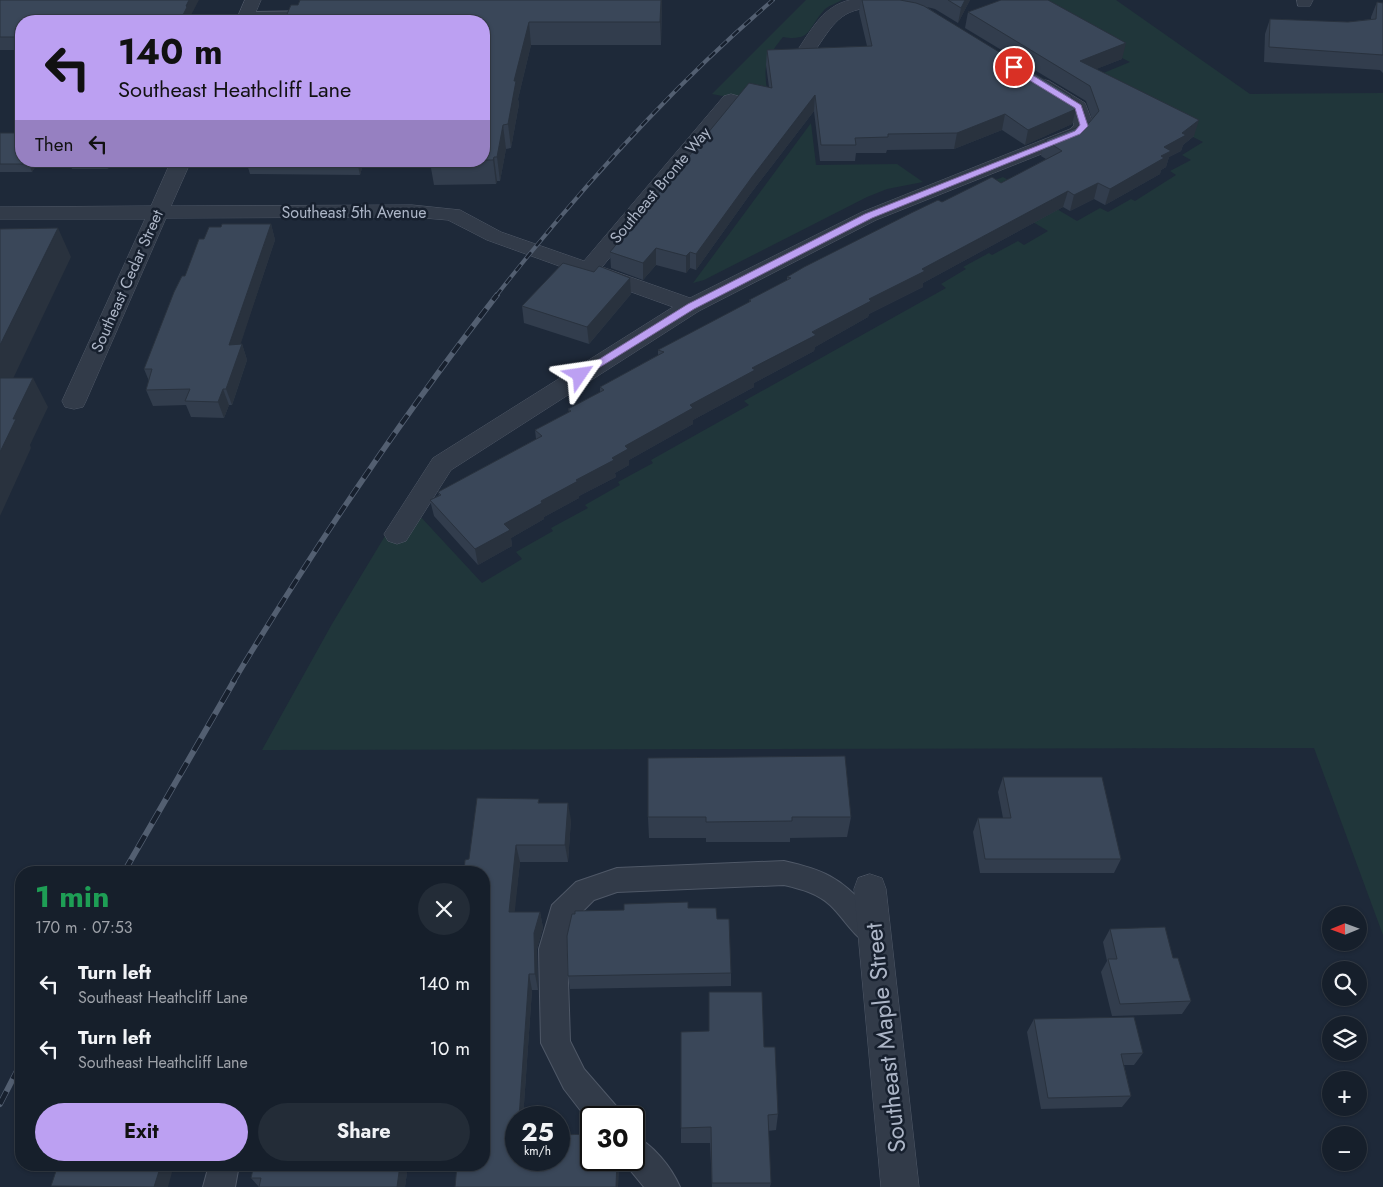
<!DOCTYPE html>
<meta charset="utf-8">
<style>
body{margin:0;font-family:Jost,sans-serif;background:#232c37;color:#f1f3f6;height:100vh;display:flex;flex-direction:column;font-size:19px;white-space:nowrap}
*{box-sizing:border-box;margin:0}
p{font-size:16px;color:#9ea2a9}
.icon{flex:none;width:28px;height:28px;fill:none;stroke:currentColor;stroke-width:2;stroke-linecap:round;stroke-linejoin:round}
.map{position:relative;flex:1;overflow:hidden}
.side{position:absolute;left:15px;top:866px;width:475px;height:305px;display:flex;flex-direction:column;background:#161f2b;border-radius:20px;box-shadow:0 1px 4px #0004,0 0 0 1px #353d47}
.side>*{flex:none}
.banner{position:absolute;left:15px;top:15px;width:475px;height:152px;border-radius:20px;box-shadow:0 1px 4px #0004,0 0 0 1px #353d47;background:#bca0f2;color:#111;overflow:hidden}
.needle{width:32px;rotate:269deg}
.fabs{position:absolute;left:1322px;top:906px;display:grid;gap:10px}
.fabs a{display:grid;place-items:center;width:45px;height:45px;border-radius:50%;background:#161f2b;box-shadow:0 1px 4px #0004,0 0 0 1px #353d47;font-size:25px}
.speed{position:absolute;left:505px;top:1106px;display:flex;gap:10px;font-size:25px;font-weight:700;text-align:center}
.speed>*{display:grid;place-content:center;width:65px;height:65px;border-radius:50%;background:#161f2b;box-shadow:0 1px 4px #0004,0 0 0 1px #353d47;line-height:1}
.speed small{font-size:12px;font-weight:400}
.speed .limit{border:2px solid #111;border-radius:8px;background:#fff;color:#111}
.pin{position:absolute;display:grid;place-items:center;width:42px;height:42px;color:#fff;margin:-21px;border:2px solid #fff;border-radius:50%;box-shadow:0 1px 5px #0007}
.me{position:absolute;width:55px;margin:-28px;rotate:58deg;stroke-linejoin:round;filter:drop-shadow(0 0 4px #0008)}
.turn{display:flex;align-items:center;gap:18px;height:105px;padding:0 20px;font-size:22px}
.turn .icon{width:65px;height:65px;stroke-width:2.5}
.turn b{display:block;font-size:35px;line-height:42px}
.then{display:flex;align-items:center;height:48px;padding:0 20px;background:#0003;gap:10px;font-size:19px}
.round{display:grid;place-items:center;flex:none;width:52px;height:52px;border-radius:26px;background:#232c37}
.summary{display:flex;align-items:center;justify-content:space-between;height:85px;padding:0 20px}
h1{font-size:30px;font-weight:700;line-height:38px;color:#1e9e55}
.cta{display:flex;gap:10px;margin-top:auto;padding:10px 20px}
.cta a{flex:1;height:58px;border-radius:30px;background:#bca0f2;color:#111;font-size:20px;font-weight:700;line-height:58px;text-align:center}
.cta a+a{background:#232c37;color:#f1f3f6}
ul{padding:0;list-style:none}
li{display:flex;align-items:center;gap:15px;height:65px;padding:0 20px}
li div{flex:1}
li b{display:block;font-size:19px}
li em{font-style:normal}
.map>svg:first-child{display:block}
.green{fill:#20363a}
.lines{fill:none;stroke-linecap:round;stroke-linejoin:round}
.service-casing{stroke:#4f5867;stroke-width:2}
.minor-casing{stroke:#4f5867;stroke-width:1}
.service{fill:#323b49;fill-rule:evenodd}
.minor{fill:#323b49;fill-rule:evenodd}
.rail-far2-casing{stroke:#535f71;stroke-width:4}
.rail-far1-casing{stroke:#535f71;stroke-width:5.5}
.rail-casing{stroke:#535f71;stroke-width:6}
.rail-far2{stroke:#17202e;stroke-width:2.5;stroke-dasharray:8;stroke-linecap:butt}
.rail-far1{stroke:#17202e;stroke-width:4;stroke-dasharray:11;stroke-linecap:butt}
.rail{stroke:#17202e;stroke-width:4.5;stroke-dasharray:14;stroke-linecap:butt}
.wall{fill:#323d4d}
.shaded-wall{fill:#29323e}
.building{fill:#3a4759;stroke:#29323e}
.route{fill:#bca0f2;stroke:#7a689d}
.labels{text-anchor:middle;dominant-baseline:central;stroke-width:5;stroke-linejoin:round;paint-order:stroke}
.far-street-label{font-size:16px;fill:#acb5c6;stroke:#17202e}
.near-street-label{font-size:24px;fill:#acb5c6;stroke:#17202e}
</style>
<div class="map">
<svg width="1383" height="1187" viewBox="0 0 1383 1187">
<rect width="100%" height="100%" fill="#1e2939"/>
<g class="green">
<path d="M806,0H842C837,3 830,5 825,9C808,27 812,42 783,37C760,65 765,71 769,105L712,94Z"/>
<path d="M1010,0H1116L1250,94L1383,93V935L1314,748L262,750L332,624L406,501L482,583L522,559L516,552L553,531L551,528L588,508L585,505L620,485L618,482L653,463L651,460L749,405L744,401L946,288L941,284L966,269L963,267L989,253L992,255L1018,241L1024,245L1048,231L976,188L1003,177L1077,221L1100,208L1108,212L1131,199L1135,201L1176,175L1170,171L1191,160L1182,155L1203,142L1141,111L1067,88L1130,62L1122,58L1110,45Z"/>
<path d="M811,123L816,165L897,164L923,182L887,189L867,197L704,280L693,283Z"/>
</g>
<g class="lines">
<defs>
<g id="service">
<path d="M318,11L323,12L325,15L323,18L246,20L241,19L239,16L241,13L246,12Z"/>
<path d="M784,861C824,870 839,877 867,907C876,916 884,924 889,935L885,944L875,948C855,940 845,919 830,905C817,893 801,889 784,885L617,892L594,900L574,920L567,949L570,1041L584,1069L617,1107L621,1118H591V1124L564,1089L541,1043L539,949L552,905L576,882L617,868Z"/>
<path d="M634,1136C653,1144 672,1168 680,1187H644L622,1160H634Z"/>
<path d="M209,1165H239L235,1187H203Z"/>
</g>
<g id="minor">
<path d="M245,0H261L252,21H236Z"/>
<path d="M850,0H898L904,1L907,5L904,9C895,11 886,8 877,8C840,7 833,25 814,52L808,53L802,52L799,48C813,27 824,6 850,0Z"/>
<path d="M1297,0H1313L1310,6H1298Z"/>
<path d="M1042,79L1049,81L1085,103L1094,126L1084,137L876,220L699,311L451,470L406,541L397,544L388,541L384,534L433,458L673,307L487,240L448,220L412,217L166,218L86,401L83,407L74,409L65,407L62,401L145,219H0V207L151,206L171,161H191L171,206L412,205L460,210L501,232L584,261L724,96L731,94L738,96L740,100L738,104L602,267L690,298L862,212L1070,129L1074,125L1069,110L1035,89L1033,85L1035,81Z"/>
<path d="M870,874L882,878L886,889L919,1187H881L854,889L858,878Z"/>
</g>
</defs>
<use href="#service" class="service-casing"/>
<use href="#minor" class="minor-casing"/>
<use href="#service" class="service"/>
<use href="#minor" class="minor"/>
<defs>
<path id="rail-far2" d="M496,296C580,189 670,88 773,0"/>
<path id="rail-far1" d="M233,682C314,548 401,418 497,295"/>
<g id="rail">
<path d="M124,872L234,681"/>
<path d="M0,1104L21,1063"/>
</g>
</defs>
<use href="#rail-far2" class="rail-far2-casing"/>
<use href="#rail-far1" class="rail-far1-casing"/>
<use href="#rail" class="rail-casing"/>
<use href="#rail-far2" class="rail-far2"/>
<use href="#rail-far1" class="rail-far1"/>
<use href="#rail" class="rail"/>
</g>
<g class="wall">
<path d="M0,0L190,17L191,20L21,21V50H0Z"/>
<path d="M662,0L661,45H531L518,99L519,104L511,148L506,149L500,181H497L496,184L434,185L431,168H362L360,175L250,174L246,161H484V21Z"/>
<path d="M861,0H970L958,23L935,9L927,7L1076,109L1072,124L1025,145L1002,130L954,149L887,150L886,153H856L855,161H820L814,111L751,193L696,270L690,268L686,273L656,265L643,280L611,268L610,252L769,87L766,65L767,50L867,46L859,12Z"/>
<path d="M1377,2L1383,3V73L1380,70L1264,62L1265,34L1270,19L1348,22L1371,19V17Z"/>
<path d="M968,12L1122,59L1096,69L1194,136L1183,145L1181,151L1169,157L1166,167L1161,170L1160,174L1105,205L1094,199L1070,211L1063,207L923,283V287L869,314L868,317L815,347L814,351L754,383V387L693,420V424L629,460V465L615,473L616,477L579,496V498L544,517V519L511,538L512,546L478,565L434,516L430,500L439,495L438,492L536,439L535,430L569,412L568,409L600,392V387L658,355V350L749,303V300L787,280V277L942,202L1001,183L1046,159L1041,156L1045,140L1089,123L1092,119L1086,101L965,28Z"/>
<path d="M0,133L39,161L32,172H0Z"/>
<path d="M69,161H112L108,169H72Z"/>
<path d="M271,224L275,240L240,344H242L247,360L232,405H229L224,418L191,417L186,405L153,406L146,390L149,381L144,369L185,276L204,239Z"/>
<path d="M631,294L589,344L524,323L522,306Z"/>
<path d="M1003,777L1121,859L1114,873H980L973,832L978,818H1003L998,792Z"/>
<path d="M539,799V803L571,820L568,862H520L514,912H540L543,928L537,949L538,990H532L523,1118H516V1160H619L618,1187H455L484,1165L469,859Z"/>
<path d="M648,817H851L847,837L790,838V842H706V838H649Z"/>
<path d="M688,908L717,919L731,973V986L570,989L568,976Z"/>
<path d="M1110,929L1173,958L1191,1001L1182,1014L1112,1016L1101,972L1107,961L1103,942Z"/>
<path d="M709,992L764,1047L778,1114L776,1130L768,1131L771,1183L770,1187H712L710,1143H681V1128L709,1032Z"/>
<path d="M1034,1019L1143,1053L1134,1065H1124L1131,1096L1122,1107L1041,1109L1027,1032Z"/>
<path d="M254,1165H408L405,1187H259L251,1178Z"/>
</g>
<g class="shaded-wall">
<path d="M189,0H199L190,17L191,20L190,21H180Z"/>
<path d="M661,0H662L661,45L660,22Z"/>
<path d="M965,0H970L958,23L961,8Z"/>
<path d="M529,22L531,45L518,99L519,104L511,148L508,124L514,81Z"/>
<path d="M1126,43L1122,59L1076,77L1080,61Z"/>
<path d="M815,95L814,111L751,193L696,270V254L752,177Z"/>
<path d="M1076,109L1072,124L1025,145L1028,130Z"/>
<path d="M1005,114L1002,130L954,149L957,133Z"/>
<path d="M1199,120L1194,136L1183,145L1181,151L1169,157L1166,167L1161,170L1160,174L1105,205L1110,189Z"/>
<path d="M503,125L506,149L500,181L497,157Z"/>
<path d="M494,157L497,181L496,184L493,160Z"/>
<path d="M31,161H39L32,172L29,164Z"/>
<path d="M105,161H112L108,169Z"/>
<path d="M357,161H361L362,168L360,175Z"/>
<path d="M1098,183L1094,199L1070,211L1074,195Z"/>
<path d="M1068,191L1063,207L923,283V287L869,314L868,317L815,347L814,351L754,383V387L693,420V424L629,460V465L615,473L616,477L579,496V498L544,517V519L511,538L512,546L478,565L475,549L504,524L612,458L625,446L690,405L869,299L922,269Z"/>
<path d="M271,224L275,240L235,361L229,345Z"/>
<path d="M58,228L71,257L0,406V345Z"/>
<path d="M656,248V265L643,280V263Z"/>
<path d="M690,252V268L686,273V256Z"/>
<path d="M630,278L631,294L589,344L587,327Z"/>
<path d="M242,344L247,360L232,405L226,389Z"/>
<path d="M33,378L48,407L30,445L31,448L0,516V452L13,419Z"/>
<path d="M223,389L229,405L224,418L218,402Z"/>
<path d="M568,803L571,820L568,862L565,845Z"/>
<path d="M516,845L520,862L513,929L509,912Z"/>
<path d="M540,912L543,928L537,949L538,990L535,974L534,933Z"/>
<path d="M529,974L532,990L523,1118H519Z"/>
<path d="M617,1160H619L618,1187H616Z"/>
<path d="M161,1165H174L168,1187H154Z"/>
<path d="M400,1165H408L405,1187H397Z"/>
</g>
<g class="building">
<path d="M0,0H189L186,6L187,7L180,21H21V37H0Z"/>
<path d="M300,0H661L660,22H529L514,81H516L508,124L503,125L497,157H494L493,160H484V21H284L291,5H298Z"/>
<path d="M862,0H900L916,3L924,6L1071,96L1076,109L1028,130L1005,114L957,133L888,134V137L855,138L856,145H821L815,95L752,177L696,254L690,252L686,256L656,248L643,263L610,252L749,83L772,88L767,50L872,46Z"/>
<path d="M948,0H965L961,8Z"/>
<path d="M1001,0H1048L1126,43L1080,61L1199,120L1182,133L1186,135L1164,147L1171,151L1161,156L1164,158L1110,189L1098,183L1074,195L1068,191L922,269L925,271L869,299L871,301L812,332L816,335L752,368L755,370L690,405L693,408L625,446L628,449L612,458L614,460L576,480L578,481L541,501L542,503L504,524L510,530L475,549L430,500L441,495L438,492L542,436L535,430L571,411L568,409L604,390L600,387L664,352L658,350L751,301L749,300L791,278L787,277L804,267L911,213L938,200L942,202L992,177L1001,183L1062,151L1045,140L1089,123L1099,111L1090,86L968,12Z"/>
<path d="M1377,2L1383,3V55L1269,47L1270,19L1348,22L1376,19Z"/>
<path d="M0,133H21V161H31L29,164H0Z"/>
<path d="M222,224H271L229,345L242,344L226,389H223L218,402L185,401L190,389L146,390L152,369H144L174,292L182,276H185L199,239H204L209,227H221Z"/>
<path d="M58,228L0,345V229Z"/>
<path d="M563,263L594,272L599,266L630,278L587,327L522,306Z"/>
<path d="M0,378H33L13,419H16L0,452Z"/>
<path d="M845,756L851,817H792V821L706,822V817H648V758Z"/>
<path d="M1003,777H1102L1121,859H985L978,818H1011Z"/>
<path d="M477,798L539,799L538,803H568L565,845H516L509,912H540L534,933L535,974H529L519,1118H516V1160H559V1135L591,1134V1160H617L616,1187H455L457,1165H484V872H464L465,860L469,859Z"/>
<path d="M688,902V908H716L717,919H729L731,973L568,976L567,936L572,914H575V911L624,910V904Z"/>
<path d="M1165,927L1173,958H1178L1191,1001L1120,1004L1108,959H1117L1110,929Z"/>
<path d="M709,992H762L764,1047H775L778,1114L768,1115L771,1183H712L711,1127L681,1128V1032L709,1031Z"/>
<path d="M1134,1017L1143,1053L1121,1054L1131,1096L1048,1098L1034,1019Z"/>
<path d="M58,1165H161L154,1187L51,1186Z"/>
<path d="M254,1165H400L397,1187H259L261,1178H251Z"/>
</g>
<path class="route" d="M1011,65H1016L1081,105L1088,126L1080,134L872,218L694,309L584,377H577V373L688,304L865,214L1075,131L1080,125L1075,108L1011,69Z"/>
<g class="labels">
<g class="far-street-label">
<text transform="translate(660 185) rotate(-50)">Southeast Bronte Way</text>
<text x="354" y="212">Southeast 5th Avenue</text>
<text transform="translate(127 281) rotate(-66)">Southeast Cedar Street</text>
</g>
<g class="near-street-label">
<text transform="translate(885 1038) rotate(-96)">Southeast Maple Street</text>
</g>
</g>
</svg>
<div class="fabs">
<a><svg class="needle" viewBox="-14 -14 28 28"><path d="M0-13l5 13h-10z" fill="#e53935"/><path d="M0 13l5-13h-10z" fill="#9ea2a9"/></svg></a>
<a><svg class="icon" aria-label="search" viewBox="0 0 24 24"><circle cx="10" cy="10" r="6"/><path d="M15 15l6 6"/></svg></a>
<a><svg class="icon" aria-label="layers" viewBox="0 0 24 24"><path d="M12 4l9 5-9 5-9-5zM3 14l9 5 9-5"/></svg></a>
<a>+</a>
<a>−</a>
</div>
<div class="speed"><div>25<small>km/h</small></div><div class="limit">30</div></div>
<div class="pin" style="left:1014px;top:67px;background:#d93025"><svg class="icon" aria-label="arrive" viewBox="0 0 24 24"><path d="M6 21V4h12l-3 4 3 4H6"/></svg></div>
<svg class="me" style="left:580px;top:375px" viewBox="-20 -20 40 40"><path d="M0-17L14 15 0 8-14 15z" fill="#bca0f2" stroke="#fff" stroke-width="4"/></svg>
<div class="banner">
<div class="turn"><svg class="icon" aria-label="left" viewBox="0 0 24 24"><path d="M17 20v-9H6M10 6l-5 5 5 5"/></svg><div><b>140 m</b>Southeast Heathcliff Lane</div></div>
<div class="then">Then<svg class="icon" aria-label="left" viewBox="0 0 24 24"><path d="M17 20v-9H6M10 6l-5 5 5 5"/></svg></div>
</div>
<section class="side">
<div class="summary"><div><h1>1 min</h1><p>170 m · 07:53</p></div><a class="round"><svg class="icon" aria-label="close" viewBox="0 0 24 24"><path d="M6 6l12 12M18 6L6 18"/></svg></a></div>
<ul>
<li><svg class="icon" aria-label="left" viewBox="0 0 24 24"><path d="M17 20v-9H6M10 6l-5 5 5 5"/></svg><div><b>Turn left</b><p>Southeast Heathcliff Lane</p></div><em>140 m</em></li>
<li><svg class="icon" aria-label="left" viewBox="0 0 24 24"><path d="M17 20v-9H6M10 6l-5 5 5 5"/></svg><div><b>Turn left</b><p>Southeast Heathcliff Lane</p></div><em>10 m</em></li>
</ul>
<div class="cta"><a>Exit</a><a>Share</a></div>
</section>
</div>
